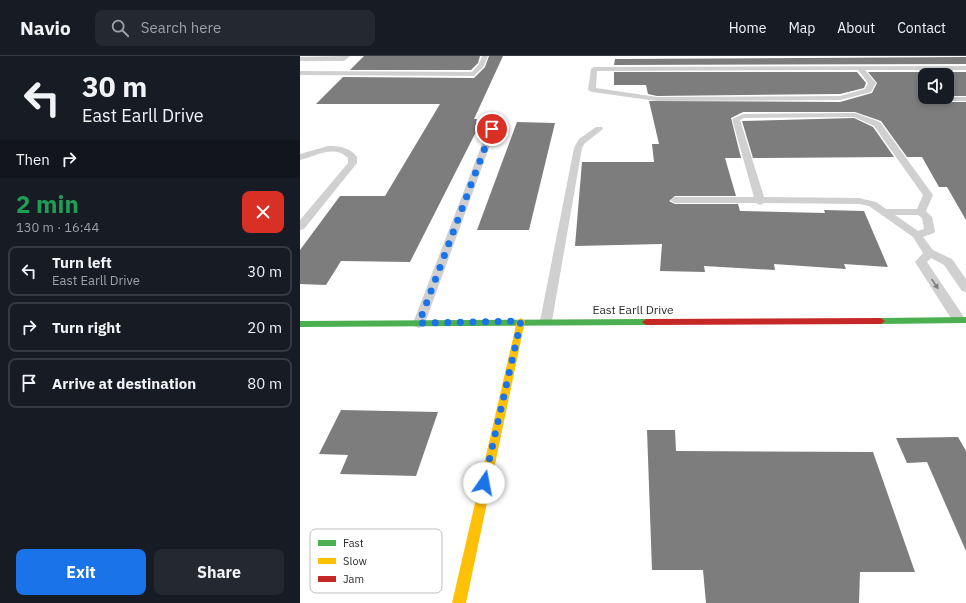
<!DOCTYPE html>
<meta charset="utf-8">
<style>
body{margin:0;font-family:"IBM Plex Sans",sans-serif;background:#242831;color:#f1f3f6;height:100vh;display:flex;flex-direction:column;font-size:15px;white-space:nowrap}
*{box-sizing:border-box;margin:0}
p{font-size:13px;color:#9ea1a6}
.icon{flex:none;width:22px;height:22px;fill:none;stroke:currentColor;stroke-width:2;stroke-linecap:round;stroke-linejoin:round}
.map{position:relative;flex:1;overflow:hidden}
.sheet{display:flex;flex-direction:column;background:#171b24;width:300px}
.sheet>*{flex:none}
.top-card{background:#171b24;color:#f1f3f6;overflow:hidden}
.controls{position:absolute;left:618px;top:12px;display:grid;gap:8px}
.controls a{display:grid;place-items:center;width:36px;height:36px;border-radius:8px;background:#171b24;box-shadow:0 2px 6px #0003;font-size:20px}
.pin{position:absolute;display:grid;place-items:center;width:34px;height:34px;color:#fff;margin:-17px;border:2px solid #fff;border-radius:50%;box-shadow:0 1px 4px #0007}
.me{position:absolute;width:44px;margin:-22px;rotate:12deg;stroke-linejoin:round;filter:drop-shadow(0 0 3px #0008)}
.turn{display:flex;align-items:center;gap:14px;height:84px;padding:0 16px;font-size:18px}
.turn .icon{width:52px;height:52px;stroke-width:2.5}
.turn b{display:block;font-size:28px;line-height:34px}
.then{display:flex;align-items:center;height:38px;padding:0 16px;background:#0003;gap:8px;font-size:15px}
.round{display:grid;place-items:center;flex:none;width:42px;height:42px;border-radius:8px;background:#242831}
.summary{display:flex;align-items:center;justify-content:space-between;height:68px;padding:0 16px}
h1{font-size:24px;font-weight:700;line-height:30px;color:#1e9e55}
.cta{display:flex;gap:8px;margin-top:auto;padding:8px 16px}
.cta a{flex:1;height:46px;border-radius:8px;background:#1a73e8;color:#fff;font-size:16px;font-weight:700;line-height:46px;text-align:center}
.cta a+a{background:#242831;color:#f1f3f6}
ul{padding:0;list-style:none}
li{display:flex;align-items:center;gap:12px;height:50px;margin:0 8px 6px;padding:0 8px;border:2px solid #363941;border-radius:8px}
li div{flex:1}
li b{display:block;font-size:15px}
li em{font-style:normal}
header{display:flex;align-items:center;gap:24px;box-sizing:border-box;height:56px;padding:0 20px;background:#171b24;border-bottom:1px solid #363941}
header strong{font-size:19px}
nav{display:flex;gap:22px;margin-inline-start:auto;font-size:14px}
.search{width:280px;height:36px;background:#242831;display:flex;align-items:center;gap:10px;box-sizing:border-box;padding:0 14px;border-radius:8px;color:#9ea1a6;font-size:15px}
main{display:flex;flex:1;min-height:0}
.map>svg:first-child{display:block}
.building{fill:#7d7d7d}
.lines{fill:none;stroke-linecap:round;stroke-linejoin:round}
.lane{fill:#d0d0d0;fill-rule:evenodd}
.fast{fill:#4caf50;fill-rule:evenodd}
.slow{fill:#ffc107;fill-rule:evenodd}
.jam{fill:#c62828;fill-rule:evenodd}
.oneway{fill:#7e7e7e}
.route{stroke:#1a73e8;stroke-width:7;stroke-dasharray:0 12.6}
.labels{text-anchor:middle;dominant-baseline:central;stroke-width:4;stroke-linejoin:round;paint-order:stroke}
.street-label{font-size:12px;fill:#2b2b2b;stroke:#fff}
.key{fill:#fff;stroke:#bfbfbf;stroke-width:1}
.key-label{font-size:11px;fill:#2b2b2b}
</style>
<header>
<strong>Navio</strong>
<div class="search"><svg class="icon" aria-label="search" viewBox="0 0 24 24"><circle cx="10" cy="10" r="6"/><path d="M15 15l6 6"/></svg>Search here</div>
<nav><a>Home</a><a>Map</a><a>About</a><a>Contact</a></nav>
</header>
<main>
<section class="sheet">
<div class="top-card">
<div class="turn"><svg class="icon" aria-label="left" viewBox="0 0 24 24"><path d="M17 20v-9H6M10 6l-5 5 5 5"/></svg><div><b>30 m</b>East Earll Drive</div></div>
<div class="then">Then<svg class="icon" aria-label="right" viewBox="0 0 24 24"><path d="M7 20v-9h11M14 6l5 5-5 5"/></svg></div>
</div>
<div class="summary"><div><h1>2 min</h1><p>130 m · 16:44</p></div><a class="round" style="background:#d93025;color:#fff"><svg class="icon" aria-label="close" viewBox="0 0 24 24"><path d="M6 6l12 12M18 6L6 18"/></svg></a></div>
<ul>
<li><svg class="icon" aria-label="left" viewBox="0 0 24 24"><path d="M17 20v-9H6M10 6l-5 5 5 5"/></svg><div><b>Turn left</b><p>East Earll Drive</p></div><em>30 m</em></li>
<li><svg class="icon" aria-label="right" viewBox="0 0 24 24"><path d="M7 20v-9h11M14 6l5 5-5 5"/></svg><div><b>Turn right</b></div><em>20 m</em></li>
<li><svg class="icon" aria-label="arrive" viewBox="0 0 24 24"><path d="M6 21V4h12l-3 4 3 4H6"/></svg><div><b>Arrive at destination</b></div><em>80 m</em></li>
</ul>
<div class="cta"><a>Exit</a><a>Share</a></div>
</section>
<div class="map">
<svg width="666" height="547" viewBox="0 0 666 547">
<rect width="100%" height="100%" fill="#fff"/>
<g class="building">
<path d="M64,0H180L178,7L171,14H50Z"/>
<path d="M189,0H203L174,63H177L176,66H181L110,206L41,205L26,229L0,228V194L40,140H85L140,48H16L43,21L174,22L185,11Z"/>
<path d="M666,1V8L314,9L315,3Z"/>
<path d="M314,16H557L566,27L564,32L540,38L357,40L348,38L346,29H314Z"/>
<path d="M568,16H666V40H647V19H625V40L622,43L627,46H666V164L647,131H639L622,101H607L581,65L555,56H443L431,62L441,102H425L436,140H375L369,145L375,148H438L440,155L525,157L524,154L564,155L588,211L544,208L546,213L474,208L475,214L404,210L405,216L360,215L362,188L275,190L282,106H354L352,88H359L349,45L540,46L572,37L577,27Z"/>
<path d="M554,62L573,71L594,101L453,102L442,65Z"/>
<path d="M217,66L255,67L229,174H177Z"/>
<path d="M41,354L138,356L116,420L40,418L48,399L19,398Z"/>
<path d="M347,374H375L376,395L573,396L615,516H560L559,547H406L403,514H352Z"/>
<path d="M658,381L666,395V495L627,406L607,407L596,382Z"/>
</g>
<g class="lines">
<g class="lane">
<path d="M43,0H50L44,5H0V1Z"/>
<path d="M182,0H188L184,10L174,20L0,19V15L172,16L179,8Z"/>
<path d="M666,10V14H565L576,27L571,36L540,44L357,45L292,36L288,34L291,13L294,11ZM558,14L568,27L565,33L540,40L357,41L296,32L297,15Z"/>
<path d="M626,41H666V45H627L623,43Z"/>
<path d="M194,57L201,59L125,267L124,270L119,272L114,270L113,267Z"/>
<path d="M555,57L580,66L633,139L626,155L632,161L635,175L634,177L623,181L633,194L652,203L666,223V236L662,235L644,209L631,202L627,206L664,261L665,264L664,267H654L615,206L623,197L613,181L569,150L559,148L464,147L460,149L456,147H375L370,144L375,141H454L432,63L443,58ZM554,61L574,70L623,139L617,153H586L576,146L559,142L464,141L440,64L444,62ZM595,159H618L622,162L624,173L618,175Z"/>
<path d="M296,71H302L303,73L285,87L282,92L252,265L251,268H241L240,265L274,92L279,83Z"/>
<path d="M28,90C39,90 50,91 57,101V107L4,173L0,174V164L48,107V102C34,88 16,100 0,104V98Z"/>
</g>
<g class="fast">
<path d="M666,261V267L581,268L577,265L581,262Z"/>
<path d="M346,263L350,266L346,269L0,271V265Z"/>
</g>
<path class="slow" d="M221,262L225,265L166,547H152L217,265Z"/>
<path class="jam" d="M581,262L585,265L581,268L346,269L342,266L346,263Z"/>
</g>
<defs><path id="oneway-solid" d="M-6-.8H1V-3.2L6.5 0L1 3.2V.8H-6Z"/></defs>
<use class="oneway" href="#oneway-solid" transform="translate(635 228) rotate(56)"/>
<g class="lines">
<path class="route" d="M184,427L221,265L119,267L192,73"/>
</g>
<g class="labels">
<g class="street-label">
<text x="333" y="253">East Earll Drive</text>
</g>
</g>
<rect x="10" y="473" width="132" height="64" rx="6" class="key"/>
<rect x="18" y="484" width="18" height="6" fill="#4caf50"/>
<rect x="18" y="502" width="18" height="6" fill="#ffc107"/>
<rect x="18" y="520" width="18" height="6" fill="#c62828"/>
<g class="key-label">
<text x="43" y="491">Fast</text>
<text x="43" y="509">Slow</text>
<text x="43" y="527">Jam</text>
</g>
</svg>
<div class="controls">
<a><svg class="icon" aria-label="sound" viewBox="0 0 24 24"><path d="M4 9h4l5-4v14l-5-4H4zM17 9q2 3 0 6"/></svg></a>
</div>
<div class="pin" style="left:192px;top:73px;background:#d93025"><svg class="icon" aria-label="arrive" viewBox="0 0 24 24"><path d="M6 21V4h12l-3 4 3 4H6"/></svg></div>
<svg class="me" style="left:184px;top:427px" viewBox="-20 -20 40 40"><circle r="19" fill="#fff"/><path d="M0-13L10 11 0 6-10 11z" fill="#1a73e8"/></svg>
</div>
</main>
